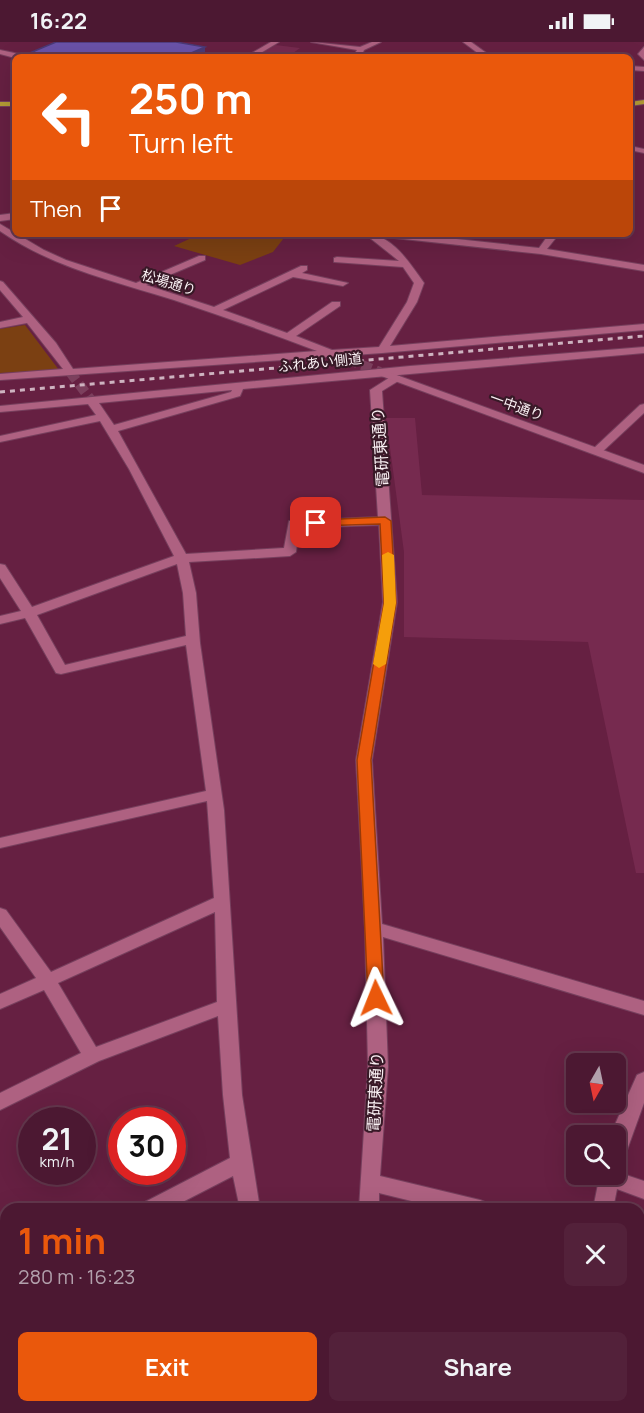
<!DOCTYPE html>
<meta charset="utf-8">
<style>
body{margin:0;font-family:Manrope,"Noto Sans JP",sans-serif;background:#53213a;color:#f1f3f6;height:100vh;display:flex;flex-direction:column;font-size:22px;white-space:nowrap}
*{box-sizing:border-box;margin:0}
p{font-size:20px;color:#b2a0ac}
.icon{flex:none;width:33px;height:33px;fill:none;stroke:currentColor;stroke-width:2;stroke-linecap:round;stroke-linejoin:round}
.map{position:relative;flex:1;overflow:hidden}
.drawer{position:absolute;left:0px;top:1161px;width:645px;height:210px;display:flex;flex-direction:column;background:#4c1832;border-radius:18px 18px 0 0;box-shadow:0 6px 24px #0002,0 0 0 2px #63374d}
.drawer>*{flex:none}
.banner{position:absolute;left:12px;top:12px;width:621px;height:183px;border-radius:9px;box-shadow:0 6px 24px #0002,0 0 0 2px #63374d;background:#ea580c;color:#fff;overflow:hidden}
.needle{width:39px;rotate:189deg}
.tools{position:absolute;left:566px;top:1011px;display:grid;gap:12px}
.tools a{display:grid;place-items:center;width:60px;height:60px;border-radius:9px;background:#4c1832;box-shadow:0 6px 24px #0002,0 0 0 2px #63374d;font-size:30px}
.speed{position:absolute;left:18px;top:1065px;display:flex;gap:12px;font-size:30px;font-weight:700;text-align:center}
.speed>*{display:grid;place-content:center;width:78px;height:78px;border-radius:50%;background:#4c1832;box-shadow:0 6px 24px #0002,0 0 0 2px #63374d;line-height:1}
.speed small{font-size:15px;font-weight:400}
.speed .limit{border:9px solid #d22;background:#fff;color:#111}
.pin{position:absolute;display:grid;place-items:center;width:51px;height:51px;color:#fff;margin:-26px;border-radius:12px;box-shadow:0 3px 9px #0006}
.me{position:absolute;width:66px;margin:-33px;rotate:358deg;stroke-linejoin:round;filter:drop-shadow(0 0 4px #0008)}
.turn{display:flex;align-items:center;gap:21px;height:126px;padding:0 18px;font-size:27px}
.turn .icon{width:78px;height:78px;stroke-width:2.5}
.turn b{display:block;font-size:42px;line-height:51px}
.then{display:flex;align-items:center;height:57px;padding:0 18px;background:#0003;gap:12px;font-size:22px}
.round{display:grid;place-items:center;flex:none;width:63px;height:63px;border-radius:9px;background:#53213a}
.head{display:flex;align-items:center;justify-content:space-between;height:102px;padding:0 18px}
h1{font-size:36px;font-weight:700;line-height:45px;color:#ea580c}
.cta{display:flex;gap:12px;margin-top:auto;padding:12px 18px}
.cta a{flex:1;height:69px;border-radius:9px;background:#ea580c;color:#fff;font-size:24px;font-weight:700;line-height:69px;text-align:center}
.cta a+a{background:#53213a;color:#f1f3f6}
.status{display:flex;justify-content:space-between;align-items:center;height:42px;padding:0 30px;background:#4c1832;direction:ltr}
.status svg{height:16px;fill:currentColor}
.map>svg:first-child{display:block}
.built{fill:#762a4f}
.green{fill:#7b4012}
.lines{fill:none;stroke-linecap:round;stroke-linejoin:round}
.street-tunnel{stroke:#7c3f5d;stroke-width:10;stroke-dasharray:10 5;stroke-linecap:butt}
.secondary-tunnel{stroke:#7c3f5d;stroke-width:10;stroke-dasharray:10 5;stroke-linecap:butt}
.street-casing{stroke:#763f5d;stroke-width:2}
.secondary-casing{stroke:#763f5d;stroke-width:2}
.primary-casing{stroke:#763f5d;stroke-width:2}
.street{fill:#ae6181;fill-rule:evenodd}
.secondary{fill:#ae6181;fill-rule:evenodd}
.primary{fill:#b39b35;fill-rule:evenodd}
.rail{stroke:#ceb3c0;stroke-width:3;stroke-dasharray:5 5;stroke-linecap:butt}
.wall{fill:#5b4790}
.shaded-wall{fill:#4a3976}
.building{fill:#6a52a8;stroke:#4a3976;stroke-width:1.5}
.route{fill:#ea580c;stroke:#983908;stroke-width:1.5}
.slow{fill:#f59e0b}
.labels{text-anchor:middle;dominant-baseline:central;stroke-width:4.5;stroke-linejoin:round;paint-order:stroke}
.far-street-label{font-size:14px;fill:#faf1f4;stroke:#381927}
.street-label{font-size:16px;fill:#faf1f4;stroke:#381927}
</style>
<div class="status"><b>16:22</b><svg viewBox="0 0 49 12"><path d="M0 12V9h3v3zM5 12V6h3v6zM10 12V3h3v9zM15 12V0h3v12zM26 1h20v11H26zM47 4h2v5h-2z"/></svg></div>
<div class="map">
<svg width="644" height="1371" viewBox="0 0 644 1371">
<rect width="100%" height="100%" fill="#662042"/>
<g class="built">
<path d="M275,3L300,6L289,14L295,15H252Z"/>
<path d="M386,376H415L422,453L644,458V831H636L588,600L404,595V510Z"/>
</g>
<g class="green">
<path d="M200,192H287L273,210L240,223L174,204Z"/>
<path d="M25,283L59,328L0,331V287Z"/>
</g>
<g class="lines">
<path class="street-tunnel" d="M70,330L91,358"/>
<path class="secondary-tunnel" d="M334,312L380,330"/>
<defs>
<g id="street">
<path d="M271,0H279L254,15H245Z"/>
<path d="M311,0L360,5L372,0H381L364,8L361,15H353L357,8Z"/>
<path d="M463,0H471L492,15H483Z"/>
<path d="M644,5V18L638,12Z"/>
<path d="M0,8L24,13L25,15L15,16L0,12Z"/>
<path d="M630,24L644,25V29L630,28Z"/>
<path d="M15,171V177L0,179V173Z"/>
<path d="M0,182L44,208L66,218L136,241L199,214H205V218L146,243L214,265L301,224H307V228L302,231L348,241L343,244L293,235L223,268L287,291L332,260H340V264L296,294L332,308L379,305L407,260L414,241L403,225L334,220V216L337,215L399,219L365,192C393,192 410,222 424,241L417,260L390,304L644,282V288L382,311L0,338V332L63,327L27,281L0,286V280L23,275L0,248V239L3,240L56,301L73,327L317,309C270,291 222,274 174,258C114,239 53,226 0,189Z"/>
<path d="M380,192H410L539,206L549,192H559L547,207L644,223V229L541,212L385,195Z"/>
<path d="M644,305V311L243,347L240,354L118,389L186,512L284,506L289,479L378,475L370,348L392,334H400V338L382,349L397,560L372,718L382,882L644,959V973L383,895L388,1025L380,1134L480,1158L487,1161L490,1167H444L379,1151V1167H359L368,1025L365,886L356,718L383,560L379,483L299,486L296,510L290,514L189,520L196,551L200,601L224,768L242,1053L260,1167H240L233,1134L169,1167H140L143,1161L230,1116L223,1053L218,974L99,1019L0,1068V1051L81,1011L44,948L0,967V952L36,936L0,885V866L6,868L51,930L214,856L207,759L0,806V796L206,749L186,603L61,632L56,631L25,576L0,582V574L21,569L0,536V522L5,523L32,565L174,514L129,427L100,379L0,400V394L96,373L88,362L0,370V364L410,324ZM232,348L231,350L114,383L99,361ZM177,522L183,551L186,594L65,623L37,573ZM215,870L217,960L96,1005L58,941Z"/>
<path d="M644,362V371L601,411H593V407L640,363Z"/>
<path d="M644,1030V1061L622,1122L615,1124V1094H611L613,1087L637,1033Z"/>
<path d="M615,1125L620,1131L644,1139V1157L617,1147L613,1167H593L600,1132H615Z"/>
<path d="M6,1231V1251L0,1254V1234Z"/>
<path d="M289,1365H313L315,1371H291Z"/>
<path d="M559,1365H583L582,1371H558Z"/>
</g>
<g id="secondary">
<path d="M630,104L644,107V111L630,108Z"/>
<path d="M380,327L644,423V431L376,332V328Z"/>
</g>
<g id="primary">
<path d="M644,58V62L630,64V60Z"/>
<rect x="0" y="60" width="15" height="4"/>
</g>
</defs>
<use href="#street" class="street-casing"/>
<use href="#secondary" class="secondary-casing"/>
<use href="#primary" class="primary-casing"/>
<use href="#street" class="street"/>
<use href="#secondary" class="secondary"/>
<use href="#primary" class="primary"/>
<path class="rail" d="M0,350L644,294"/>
</g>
<path class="wall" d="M32,10L205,15H33Z"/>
<path class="shaded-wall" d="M205,5V15H182Z"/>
<path class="building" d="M56,0H176L205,5L182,15H58L32,10Z"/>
<path class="route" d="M385,475L391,479L396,561L371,718L384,956L382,960L376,962L370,960L368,956L357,718L384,561L380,482L316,484L310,481L316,478Z"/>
<path class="slow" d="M388,510L394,513L396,561L386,622L379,626L373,622L384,561L382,513Z"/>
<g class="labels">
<g class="far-street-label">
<text transform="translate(169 240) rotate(17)">松場通り</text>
<text transform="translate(320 320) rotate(-6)">ふれあい側道</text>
<text transform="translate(517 364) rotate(20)">一中通り</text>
</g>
<g class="street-label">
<text transform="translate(380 405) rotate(-94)">電研東通り</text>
<text transform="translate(375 1050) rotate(-87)">電研東通り</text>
</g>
</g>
</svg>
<div class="tools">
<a><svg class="needle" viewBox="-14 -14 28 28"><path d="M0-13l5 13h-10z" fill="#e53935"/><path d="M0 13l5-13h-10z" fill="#b2a0ac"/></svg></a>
<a><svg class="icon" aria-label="search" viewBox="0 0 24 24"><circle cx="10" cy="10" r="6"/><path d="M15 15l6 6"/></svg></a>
</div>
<div class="speed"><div>21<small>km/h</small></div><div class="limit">30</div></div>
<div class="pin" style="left:316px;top:481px;background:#d93025"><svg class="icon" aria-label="arrive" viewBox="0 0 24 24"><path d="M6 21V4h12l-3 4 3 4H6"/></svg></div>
<svg class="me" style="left:376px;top:956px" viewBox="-20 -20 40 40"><path d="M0-17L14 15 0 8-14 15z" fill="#ea580c" stroke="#fff" stroke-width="4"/></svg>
<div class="banner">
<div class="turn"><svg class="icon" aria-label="left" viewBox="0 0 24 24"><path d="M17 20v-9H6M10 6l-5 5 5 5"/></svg><div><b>250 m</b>Turn left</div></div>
<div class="then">Then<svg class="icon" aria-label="arrive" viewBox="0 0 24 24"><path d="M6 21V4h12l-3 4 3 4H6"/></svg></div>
</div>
<section class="drawer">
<div class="head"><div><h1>1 min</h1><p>280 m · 16:23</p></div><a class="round"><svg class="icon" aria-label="close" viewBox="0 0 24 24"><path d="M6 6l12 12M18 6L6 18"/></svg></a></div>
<div class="cta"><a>Exit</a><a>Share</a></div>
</section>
</div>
